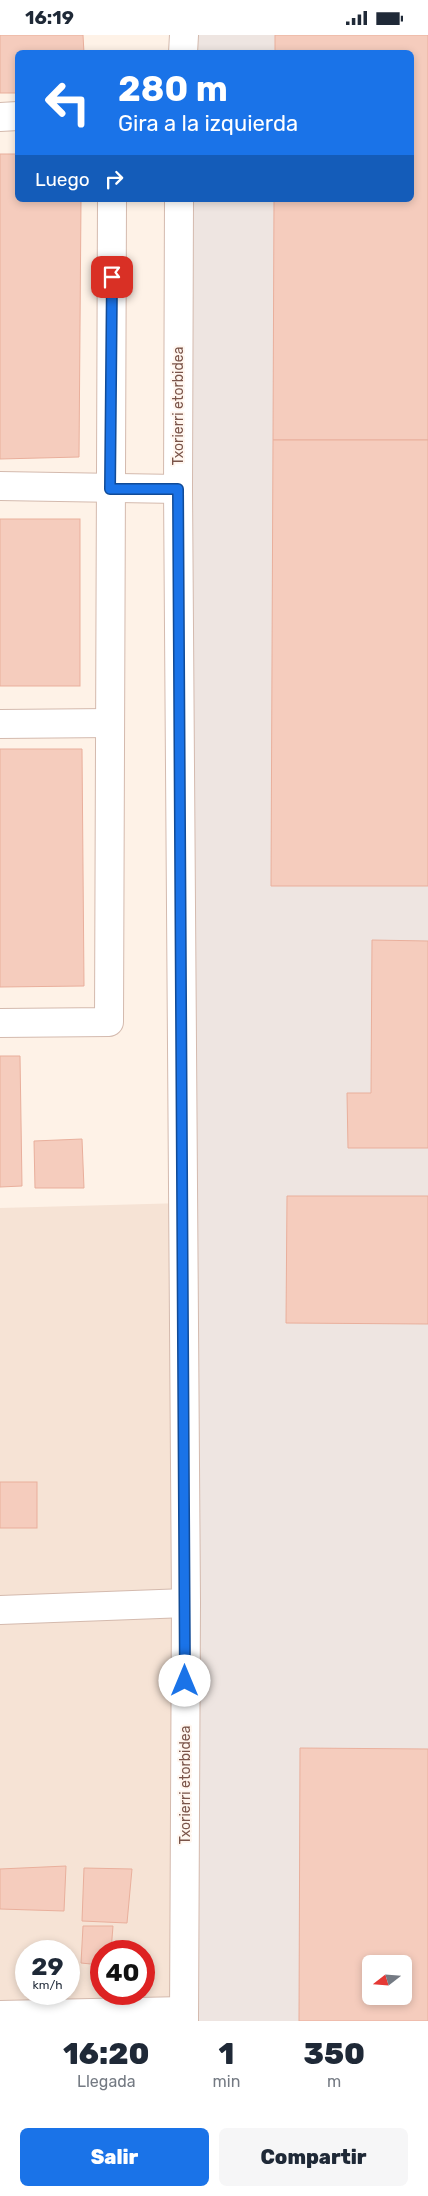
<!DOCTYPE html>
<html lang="es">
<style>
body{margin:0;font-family:Rubik,sans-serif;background:#f6f6f7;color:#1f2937;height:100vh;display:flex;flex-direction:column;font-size:19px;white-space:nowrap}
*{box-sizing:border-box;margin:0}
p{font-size:16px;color:#747a83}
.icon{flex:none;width:28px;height:28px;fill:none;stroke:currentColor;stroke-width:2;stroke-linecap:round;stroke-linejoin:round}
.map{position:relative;height:1986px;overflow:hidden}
.panel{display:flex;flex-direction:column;background:#fff;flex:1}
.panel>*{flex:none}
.banner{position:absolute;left:15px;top:15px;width:399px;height:152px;border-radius:8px;box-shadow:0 2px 8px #0003;background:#1a73e8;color:#fff;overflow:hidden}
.needle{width:32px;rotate:253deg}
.buttons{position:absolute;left:362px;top:1920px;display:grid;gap:10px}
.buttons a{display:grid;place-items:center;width:50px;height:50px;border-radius:8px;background:#fff;box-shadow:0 2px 8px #0003;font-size:25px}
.speed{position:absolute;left:15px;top:1905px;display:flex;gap:10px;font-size:25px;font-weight:700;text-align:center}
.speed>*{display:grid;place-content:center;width:65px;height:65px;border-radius:50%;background:#fff;box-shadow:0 2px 8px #0003;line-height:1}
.speed small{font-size:12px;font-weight:400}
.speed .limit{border:8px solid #d22;background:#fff;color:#111}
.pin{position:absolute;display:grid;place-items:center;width:42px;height:42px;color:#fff;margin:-21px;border-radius:10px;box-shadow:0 2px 8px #0006}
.me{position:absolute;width:55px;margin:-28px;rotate:0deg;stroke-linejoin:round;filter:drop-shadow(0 0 4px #0008)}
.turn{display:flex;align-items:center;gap:18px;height:105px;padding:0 20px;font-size:22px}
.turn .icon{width:65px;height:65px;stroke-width:2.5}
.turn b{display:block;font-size:35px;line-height:42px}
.then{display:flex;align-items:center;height:48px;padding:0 20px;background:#0003;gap:10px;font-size:19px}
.eta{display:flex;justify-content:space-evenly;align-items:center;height:85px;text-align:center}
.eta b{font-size:30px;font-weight:800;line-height:35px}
.primary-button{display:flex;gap:10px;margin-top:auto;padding:10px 20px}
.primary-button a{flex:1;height:58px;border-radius:8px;background:#1a73e8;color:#fff;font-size:20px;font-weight:800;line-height:58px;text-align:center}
.primary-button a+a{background:#f6f6f7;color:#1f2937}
.status{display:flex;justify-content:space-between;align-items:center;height:35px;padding:0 25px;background:#fff;direction:ltr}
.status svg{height:14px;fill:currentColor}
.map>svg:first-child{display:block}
.residential{fill:#f6e3d5;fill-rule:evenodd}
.industrial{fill:#eee5e1;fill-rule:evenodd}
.building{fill:#f5ccbd;stroke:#e9af9c;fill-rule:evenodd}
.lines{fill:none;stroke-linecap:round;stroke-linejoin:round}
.minor-casing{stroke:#d4baae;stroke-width:30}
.minor{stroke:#fff;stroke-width:28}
.route-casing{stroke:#114b97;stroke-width:12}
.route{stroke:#1a73e8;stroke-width:9}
.labels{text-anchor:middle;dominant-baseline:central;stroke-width:4;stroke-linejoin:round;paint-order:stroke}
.street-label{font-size:14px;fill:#7a5449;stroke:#fff6ef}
</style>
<div class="status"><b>16:19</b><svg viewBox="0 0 49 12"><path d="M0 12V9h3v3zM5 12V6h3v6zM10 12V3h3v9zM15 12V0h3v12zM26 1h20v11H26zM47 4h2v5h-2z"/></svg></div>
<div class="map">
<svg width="428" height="1986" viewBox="0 0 428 1986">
<rect width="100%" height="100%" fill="#fef2e7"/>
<path class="residential" d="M221,1167L216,1986H0V1173ZM26,1916H69V1959H26ZM101,1916H144V1959H101Z"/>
<path class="industrial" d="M190,0H428V1986H198L190,165H411V18L190,17ZM371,1929H404V1961H371Z"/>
<g class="building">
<path d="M0,0H83L84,18H18V58H0Z"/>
<path d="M275,0H428V405H273L274,165H411V18H275Z"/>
<path d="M0,119H18V165H81L79,422L0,424Z"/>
<path d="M273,405H428V851H271Z"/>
<rect x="0" y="484" width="80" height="167"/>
<path d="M0,714H82L84,951L0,952Z"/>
<path d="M372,905L428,906V1113H348L347,1058H371Z"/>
<path d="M0,1021H20L22,1151L0,1152Z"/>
<path d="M82,1104L84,1153H35L34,1106Z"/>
<path d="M287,1161H428V1289L286,1288Z"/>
<rect x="0" y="1447" width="37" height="46"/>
<path d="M300,1713L428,1714V1986H299ZM371,1929H404V1961H371Z"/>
<path d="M66,1831L64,1876L0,1874V1834Z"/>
<path d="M84,1833L132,1834L127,1888L82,1886Z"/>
<path d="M83,1891H113L111,1916H101V1930L81,1928Z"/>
</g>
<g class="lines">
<defs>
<g id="minor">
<path d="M183,18L184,0"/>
<path d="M0,82L18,81"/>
<path d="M179,165L178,454L186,1568L184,1986"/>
<path d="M0,451L178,454"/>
<path d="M0,689L110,688"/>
<path d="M0,988L109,987L112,165"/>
<path d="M0,1575L186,1568"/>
<path d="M0,1980L184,1976"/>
</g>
</defs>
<use href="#minor" class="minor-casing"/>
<use href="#minor" class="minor"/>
</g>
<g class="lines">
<defs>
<path id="route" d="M112,242L110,454H178L185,1646"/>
</defs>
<use href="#route" class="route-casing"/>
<use href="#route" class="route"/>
</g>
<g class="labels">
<g class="street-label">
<text transform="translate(178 371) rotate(-90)">Txorierri etorbidea</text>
<text transform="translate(185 1750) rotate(-90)">Txorierri etorbidea</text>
</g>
</g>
</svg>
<div class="buttons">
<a><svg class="needle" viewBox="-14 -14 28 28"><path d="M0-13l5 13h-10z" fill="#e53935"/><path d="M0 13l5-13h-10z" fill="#747a83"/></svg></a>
</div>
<div class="speed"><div>29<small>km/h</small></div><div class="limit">40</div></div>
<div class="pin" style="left:112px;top:242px;background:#d93025"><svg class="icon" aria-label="arrive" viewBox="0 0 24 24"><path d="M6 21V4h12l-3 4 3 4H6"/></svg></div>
<svg class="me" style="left:185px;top:1646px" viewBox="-20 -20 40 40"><circle r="19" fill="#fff"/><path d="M0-13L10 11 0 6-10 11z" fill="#1a73e8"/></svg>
<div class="banner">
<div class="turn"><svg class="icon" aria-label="left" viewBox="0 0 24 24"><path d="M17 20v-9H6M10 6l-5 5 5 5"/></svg><div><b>280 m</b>Gira a la izquierda</div></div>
<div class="then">Luego<svg class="icon" aria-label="right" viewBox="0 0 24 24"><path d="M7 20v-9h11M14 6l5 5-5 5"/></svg></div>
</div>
</div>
<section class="panel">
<div class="eta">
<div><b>16:20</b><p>Llegada</p></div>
<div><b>1</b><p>min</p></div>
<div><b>350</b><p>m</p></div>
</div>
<div class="primary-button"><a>Salir</a><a>Compartir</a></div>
</section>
